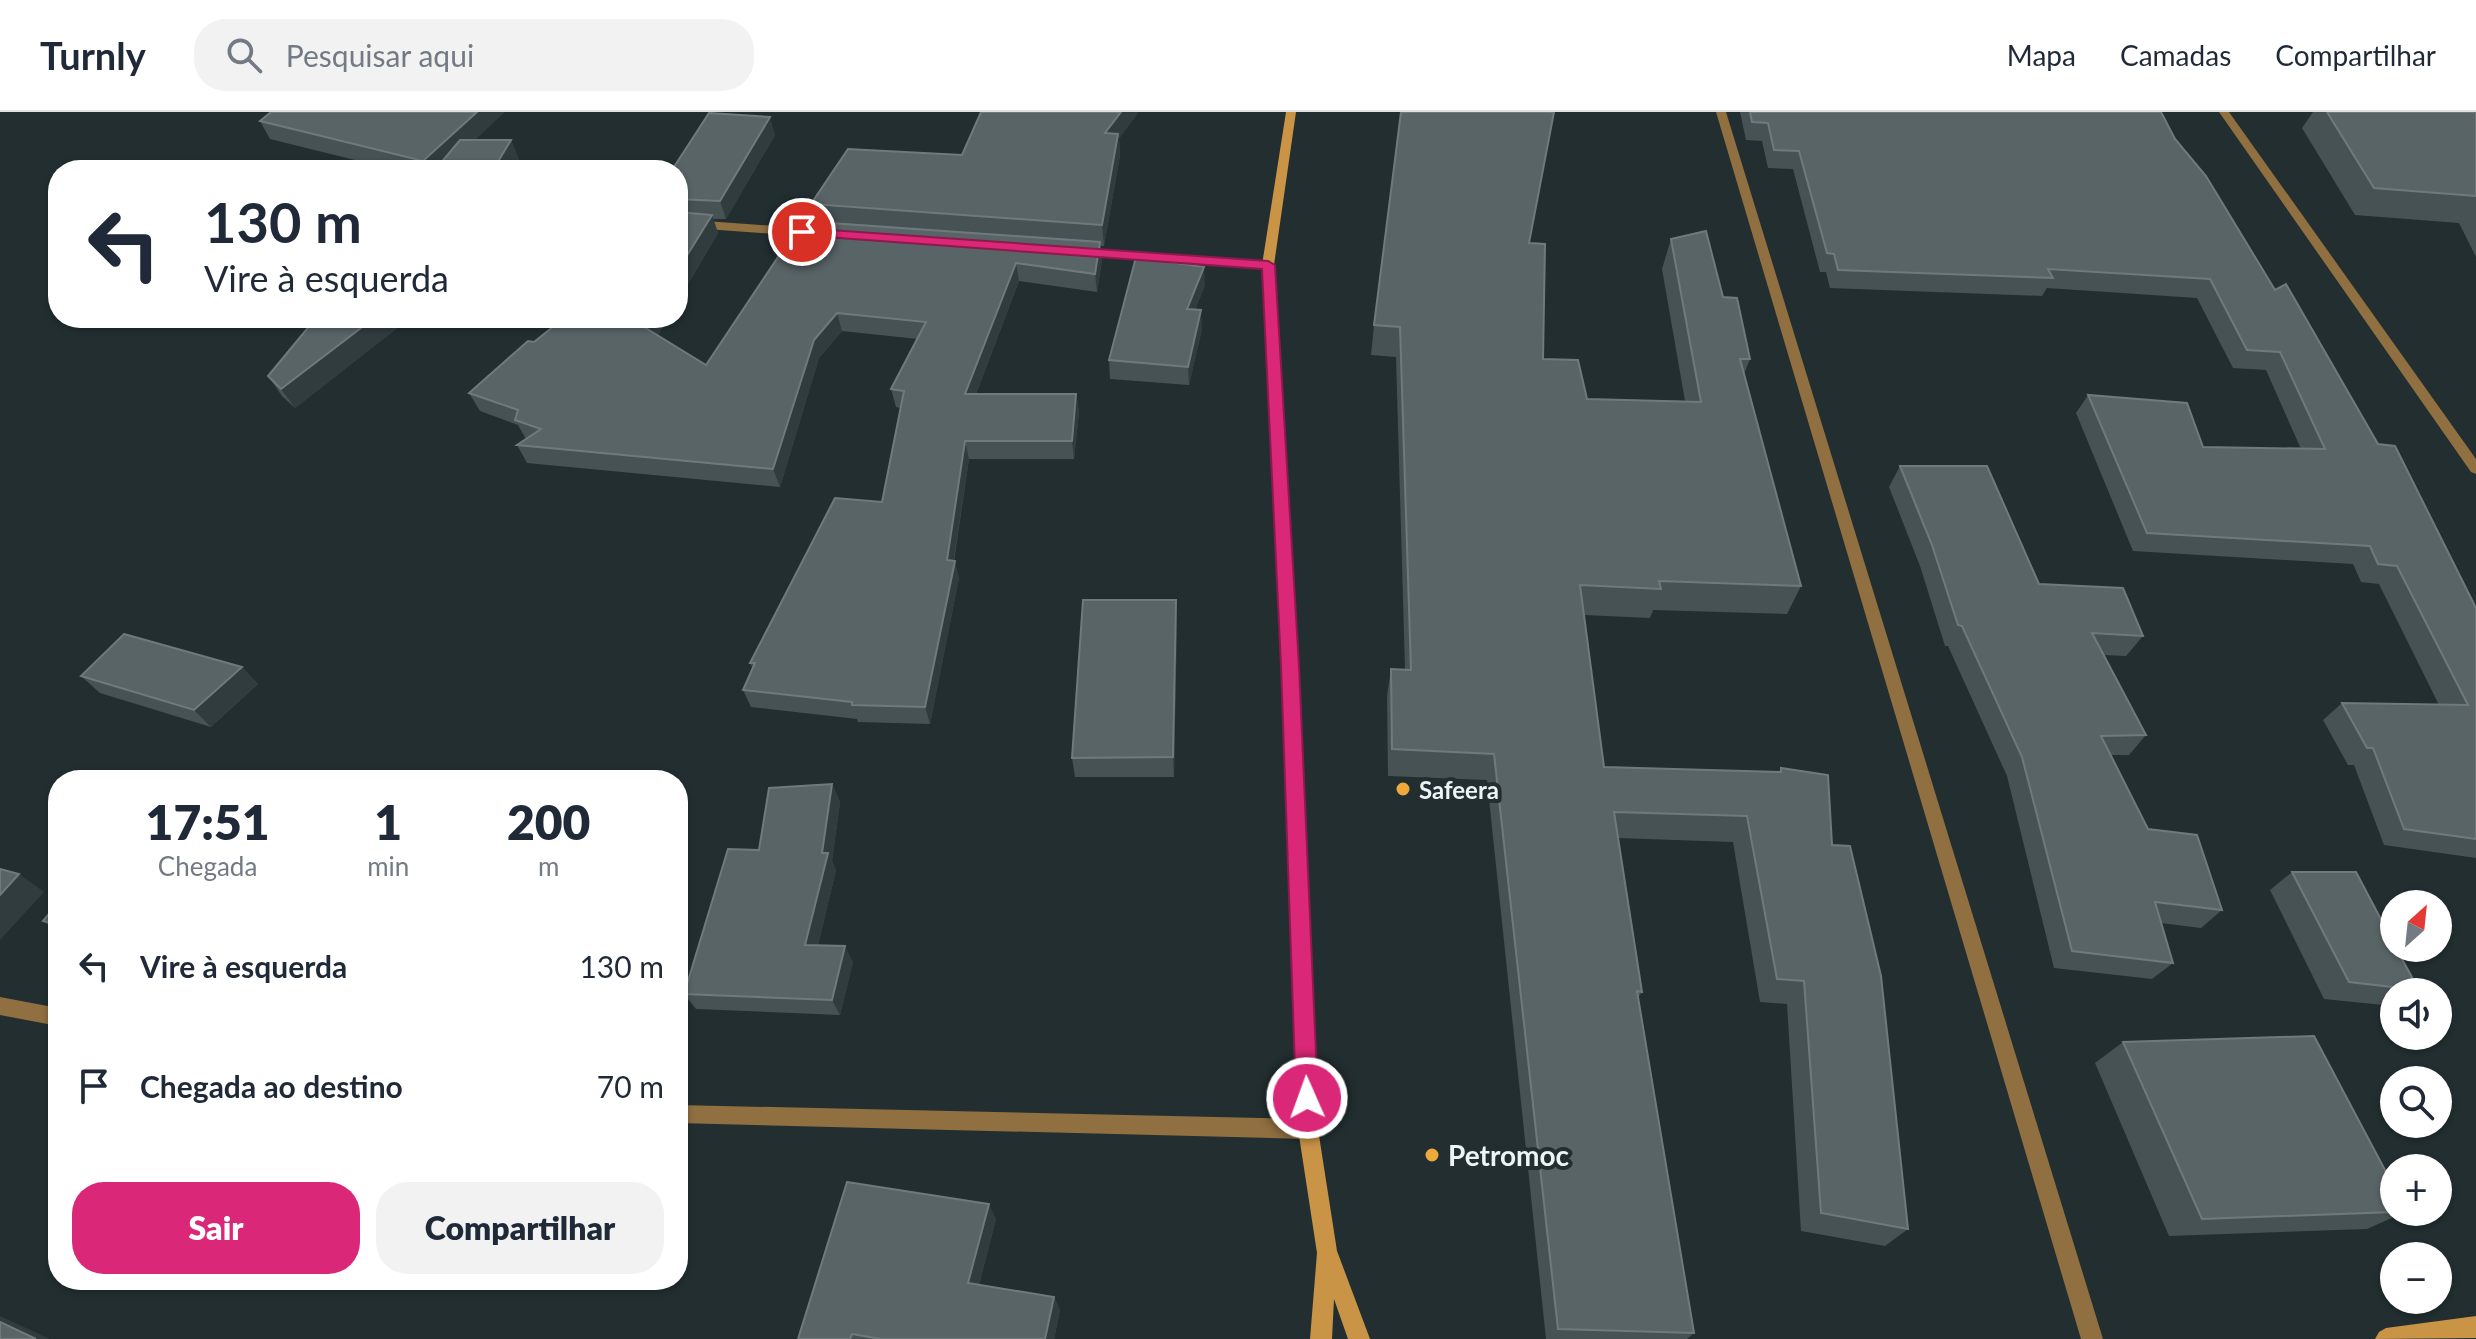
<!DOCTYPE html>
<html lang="pt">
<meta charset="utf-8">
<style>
body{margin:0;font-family:Lato,sans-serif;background:#f2f2f3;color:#1f2937;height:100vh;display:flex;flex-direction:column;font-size:30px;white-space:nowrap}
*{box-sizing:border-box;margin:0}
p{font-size:26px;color:#747a83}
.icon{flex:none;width:44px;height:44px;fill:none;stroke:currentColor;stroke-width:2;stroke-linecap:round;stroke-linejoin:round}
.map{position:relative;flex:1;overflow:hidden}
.details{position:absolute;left:48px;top:658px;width:640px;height:520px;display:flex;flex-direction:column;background:#fff;border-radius:32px;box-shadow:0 2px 6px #0004}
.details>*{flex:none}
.top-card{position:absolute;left:48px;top:48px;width:640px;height:168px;border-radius:32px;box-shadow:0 2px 6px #0004;background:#fff;color:#1f2937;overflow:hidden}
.needle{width:52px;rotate:27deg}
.fabs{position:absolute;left:2380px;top:778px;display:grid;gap:16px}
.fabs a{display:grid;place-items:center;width:72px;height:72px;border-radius:50%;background:#fff;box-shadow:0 2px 6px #0004;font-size:40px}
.pin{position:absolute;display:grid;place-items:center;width:68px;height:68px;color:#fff;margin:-34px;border:4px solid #fff;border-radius:50%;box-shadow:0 2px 8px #0007}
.me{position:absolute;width:88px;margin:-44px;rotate:358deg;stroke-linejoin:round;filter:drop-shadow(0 0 6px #0008)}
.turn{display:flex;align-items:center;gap:28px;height:168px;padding:0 24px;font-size:36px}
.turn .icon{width:104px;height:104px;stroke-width:2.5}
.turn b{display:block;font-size:56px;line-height:68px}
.eta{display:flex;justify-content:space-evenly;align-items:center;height:136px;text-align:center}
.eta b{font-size:48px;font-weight:800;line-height:56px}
.primary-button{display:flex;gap:16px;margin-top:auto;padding:16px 24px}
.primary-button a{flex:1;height:92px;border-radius:32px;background:#db2777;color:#fff;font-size:32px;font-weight:800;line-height:92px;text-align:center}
.primary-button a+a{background:#f2f2f3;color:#1f2937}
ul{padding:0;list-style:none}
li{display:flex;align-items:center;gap:24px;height:120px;padding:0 24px}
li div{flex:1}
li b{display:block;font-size:30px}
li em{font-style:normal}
header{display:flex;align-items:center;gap:48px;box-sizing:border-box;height:112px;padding:0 40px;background:#fff;border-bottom:2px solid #e0e1e3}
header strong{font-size:38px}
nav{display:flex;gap:44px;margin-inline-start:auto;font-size:28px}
.search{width:560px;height:72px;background:#f2f2f3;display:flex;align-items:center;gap:20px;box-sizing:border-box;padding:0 28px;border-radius:32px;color:#747a83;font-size:30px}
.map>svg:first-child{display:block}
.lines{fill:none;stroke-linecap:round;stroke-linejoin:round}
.street{fill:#906f41;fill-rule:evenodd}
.secondary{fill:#ca9447;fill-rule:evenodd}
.wall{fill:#475255}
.shaded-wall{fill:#313c3f}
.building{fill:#596466;stroke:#707a7d;stroke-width:2}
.route{fill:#db2777;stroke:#8e194d;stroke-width:2}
.poi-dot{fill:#eea83c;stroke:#222e30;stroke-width:3}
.labels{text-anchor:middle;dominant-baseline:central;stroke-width:8;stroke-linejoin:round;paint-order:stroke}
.poi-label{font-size:24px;font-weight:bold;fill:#edf4f6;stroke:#222e30;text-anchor:start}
.near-poi-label{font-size:28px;font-weight:bold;fill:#edf4f6;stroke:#222e30;text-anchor:start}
</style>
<header>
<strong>Turnly</strong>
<div class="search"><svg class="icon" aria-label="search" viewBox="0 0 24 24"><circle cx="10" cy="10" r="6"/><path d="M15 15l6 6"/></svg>Pesquisar aqui</div>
<nav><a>Mapa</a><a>Camadas</a><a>Compartilhar</a></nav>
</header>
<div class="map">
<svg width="2476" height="1227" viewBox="0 0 2476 1227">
<rect width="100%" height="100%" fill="#222e30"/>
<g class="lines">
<g class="street">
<path d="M1716,0H1726L2103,1227H2081Z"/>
<path d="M2219,0H2229L2476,347V362L2471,360Z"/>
<path d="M678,107L816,117L822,121L816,125L678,115Z"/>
<path d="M1083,136L1268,149L1274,153L1268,157L1079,143L1077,140Z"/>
<path d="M0,885L58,896V914L0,903Z"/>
<path d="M678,993L1308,1007L1315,1010L1318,1017L1315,1024L1308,1027L678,1011Z"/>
</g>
<g class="secondary">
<path d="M1286,0H1296L1274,153L1298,554L1318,1017L1337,1139L1370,1227H1348L1334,1187L1332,1227H1310L1317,1141L1298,1017L1282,554L1262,153Z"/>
<path d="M2476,1204V1226L2375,1227L2379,1220L2386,1216Z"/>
</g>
</g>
<g class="wall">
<path d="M1740,0H2161L2175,27L2378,332L2476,496V746L2384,733L2354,653H2348L2323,608L2342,591L2439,593L2379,472L2361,470L2353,452L2133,439L2076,301L2088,283L2203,335L2301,337L2266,258L2233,256L2197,186L2047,176L2042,184L1830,176L1826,160H1820L1793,57L1768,56L1762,29L1746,28Z"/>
<path d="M2313,0H2476V145L2459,111L2355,103L2302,16Z"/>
<path d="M260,9L475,28H511L519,48L513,58H395L270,27Z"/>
<path d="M775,23L726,107H713L718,121L678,189V58Z"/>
<path d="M1119,27L1120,43L1104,134H1101L1102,148L1097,180L1019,169L976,282H1076L1079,300L1074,347H969L954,449L959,466L930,612L858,610L857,607L751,595L743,578L753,557L750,551L882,390L900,296L896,295L891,277L918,227L842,219L819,246L780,375L527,351L517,333L526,327L518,313L480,299L469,281L564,206H668L658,223L706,253L815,110L811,92L962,43Z"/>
<path d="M1671,127L1723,185L1750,247L1744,262L1801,474L1787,502L1653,498L1650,506L1584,503L1604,655L1779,660L1781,656L1832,733L1908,1117L1885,1134L1801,1119L1787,892L1760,890L1733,730L1618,726L1642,880L1638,886L1694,1221L1687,1227H1546L1487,668L1388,664L1387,584L1391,557H1405L1396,245L1371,243L1374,213L1529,131L1543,247L1587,287L1685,289L1662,157Z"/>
<path d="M1205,173L1195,198L1202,217L1189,273L1110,267L1109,248Z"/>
<path d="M316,206H406L401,213L295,296L282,284L268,264Z"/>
<path d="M1900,354L2039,472L2143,524L2126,544L2104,543L2146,623L2129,643H2111L2148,717L2222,798L2201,816L2161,811L2173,851L2152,867L2054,856L2007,664L1948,534H1945L1920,454L1889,375Z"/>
<path d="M1177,508L1174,665H1075L1072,646Z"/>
<path d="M242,555L258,572L211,615L100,581L81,564Z"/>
<path d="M832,672L840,690L832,749L836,758L818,833L853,850L840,903L696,897L684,882L759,738Z"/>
<path d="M2292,760L2419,878L2416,880H2394V894H2393L2324,887L2270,778Z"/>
<path d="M58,791V820L43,809Z"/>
<path d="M2123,930L2394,1100H2405L2367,1117L2169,1124L2095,951Z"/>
<path d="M996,1107L979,1173L1054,1185L1060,1198L1054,1227H798Z"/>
</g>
<g class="shaded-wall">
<path d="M477,0H505L443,58H428L423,49Z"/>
<path d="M1121,0H1139L1119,27L1120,43L1104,134L1102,113L1105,21Z"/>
<path d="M770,5L775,23L726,107L720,89Z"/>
<path d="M511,28L519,48L513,58H493Z"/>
<path d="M712,103L718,121L678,189V158Z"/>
<path d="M1100,130L1102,148L1097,180L1095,162Z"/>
<path d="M1016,151L1019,169L969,300L965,282Z"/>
<path d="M1204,155L1205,173L1188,216L1187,197Z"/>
<path d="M1201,198L1202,217L1189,273L1188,255Z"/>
<path d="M837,201L842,219L819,246L780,375L773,357L814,228Z"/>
<path d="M374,206H406L401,213L295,296L281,277Z"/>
<path d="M649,206H668L652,233L644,215Z"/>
<path d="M1076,282L1079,300L1074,347L1072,329Z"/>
<path d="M965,329L969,347L951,465L955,449L959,466L930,612L925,595Z"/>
<path d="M1176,488L1177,508L1174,665L1173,645Z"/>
<path d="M242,555L258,572L211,615L194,598Z"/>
<path d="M832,672L840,690L832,749L836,758L814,849L805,833Z"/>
<path d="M19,762L44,780L0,828V783Z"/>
<path d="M845,834L853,850L840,903L832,888Z"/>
<path d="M989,1092L996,1107L976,1184L968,1171Z"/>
<path d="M1054,1185L1060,1198L1054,1227H1045Z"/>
<path d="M0,1204L50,1227H36L0,1210Z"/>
</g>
<g class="building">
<path d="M271,0H477L423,49L260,9Z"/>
<path d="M981,0H1121L1105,21L1118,22L1102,113L811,92L848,37L962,43Z"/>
<path d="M1401,0H1554L1529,131L1545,132L1543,247L1578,248L1587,287L1701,290L1671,127L1706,119L1723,185L1737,186L1750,247H1740L1801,474L1659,469L1661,477L1580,473L1604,655L1781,660V656L1828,663L1832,733L1850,734L1881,864L1908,1117L1821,1101L1804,869L1777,867L1747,704L1614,700L1642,880L1637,879L1694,1221L1558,1217L1494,642L1392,637L1391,557L1411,558L1400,215L1374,213Z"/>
<path d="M1750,0H2161L2175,27L2206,64L2275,178L2286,172L2378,332L2395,334L2476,496V727L2404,717L2373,636H2367L2342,591L2468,593L2397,454L2378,452L2370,434L2147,421L2088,283L2187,291L2203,335L2325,337L2280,240L2247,238L2210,167L2048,157L2053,166L1838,158L1834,142L1827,141L1799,39L1774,38L1768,11L1752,10Z"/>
<path d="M2327,0H2476V84L2374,76Z"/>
<path d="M709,1L770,5L720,89L678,87V58H672Z"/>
<path d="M460,28H511L493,58H435Z"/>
<path d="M678,100L712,103L678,158Z"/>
<path d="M802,109L1100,130L1095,162L1016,151L965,282H1076L1072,329H965L947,448L955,449L925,595L852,593V590L743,578L755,551H750L835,386L882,390L904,279L891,277L926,210L837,201L814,228L773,357L517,333L541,317L515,308L518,298L469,281L528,229L534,230L564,206H649L644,215L706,253Z"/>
<path d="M1136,145L1204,155L1187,197L1201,198L1188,255L1109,248Z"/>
<path d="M316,206H374L281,277L268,264Z"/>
<path d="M1900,354H1987L2039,472L2123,476L2143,524L2092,521L2146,623L2101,624L2148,717L2197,723L2222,798L2155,790L2173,851L2072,839L2022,645L1962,514L1958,513L1932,433Z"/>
<path d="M1083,488H1176L1173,645L1072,646Z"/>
<path d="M124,522L242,555L194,598L81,564Z"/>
<path d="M832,672L822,741H828L805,833L845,834L832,888L684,882L728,737L759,738L769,676Z"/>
<path d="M0,757L19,762L0,783Z"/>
<path d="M2292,760H2356L2394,832V836H2396L2419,878L2349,870Z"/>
<path d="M58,791V813L43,809Z"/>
<path d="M2314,924L2394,1075V1100L2202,1107L2123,930Z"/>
<path d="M847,1070L989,1092L968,1171L1054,1185L1045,1227H881L852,1222L850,1227H798Z"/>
<path d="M0,1210L36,1227H0Z"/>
</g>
<path class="route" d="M802,116L1268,149L1275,153L1299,554L1318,986L1315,993L1307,996L1299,993L1296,986L1281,554L1262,157L798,123L796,120Z"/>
<g class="poi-dot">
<circle cx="1403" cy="677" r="8"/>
<circle cx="1432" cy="1043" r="8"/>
</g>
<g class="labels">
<g class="poi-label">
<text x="1419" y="677">Safeera</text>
</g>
<g class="near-poi-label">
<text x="1448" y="1043">Petromoc</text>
</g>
</g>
</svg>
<div class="fabs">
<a><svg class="needle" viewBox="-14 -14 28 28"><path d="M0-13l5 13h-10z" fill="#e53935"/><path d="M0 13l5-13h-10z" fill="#747a83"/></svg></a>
<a><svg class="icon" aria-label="sound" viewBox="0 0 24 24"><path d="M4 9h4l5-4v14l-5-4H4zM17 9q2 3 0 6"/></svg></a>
<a><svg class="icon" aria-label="search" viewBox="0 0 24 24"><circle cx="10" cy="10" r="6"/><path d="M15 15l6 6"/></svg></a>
<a>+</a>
<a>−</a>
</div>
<div class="pin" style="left:802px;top:120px;background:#d93025"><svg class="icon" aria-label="arrive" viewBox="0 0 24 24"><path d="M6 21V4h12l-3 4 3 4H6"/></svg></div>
<svg class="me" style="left:1307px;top:986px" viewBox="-20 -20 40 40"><circle r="17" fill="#db2777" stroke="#fff" stroke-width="3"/><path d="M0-11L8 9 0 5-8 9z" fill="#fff"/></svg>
<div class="top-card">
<div class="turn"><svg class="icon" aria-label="left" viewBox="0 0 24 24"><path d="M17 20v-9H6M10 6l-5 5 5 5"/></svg><div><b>130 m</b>Vire à esquerda</div></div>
</div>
<section class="details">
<div class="eta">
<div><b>17:51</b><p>Chegada</p></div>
<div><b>1</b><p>min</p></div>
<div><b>200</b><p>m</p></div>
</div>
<ul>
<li><svg class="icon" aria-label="left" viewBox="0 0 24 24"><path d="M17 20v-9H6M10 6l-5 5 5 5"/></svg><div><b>Vire à esquerda</b></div><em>130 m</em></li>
<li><svg class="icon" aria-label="arrive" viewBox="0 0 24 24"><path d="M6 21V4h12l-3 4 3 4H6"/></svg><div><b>Chegada ao destino</b></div><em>70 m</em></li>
</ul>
<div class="primary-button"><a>Sair</a><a>Compartilhar</a></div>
</section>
</div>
